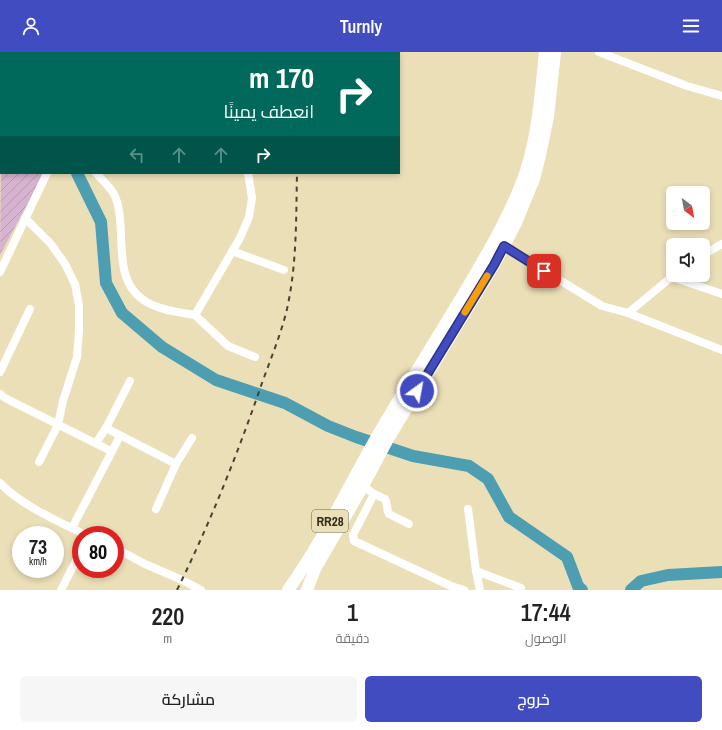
<!DOCTYPE html>
<html lang="ar">
<meta charset="utf-8">
<style>
body{margin:0;font-family:"Archivo Narrow",Cairo,sans-serif;background:#f6f6f6;color:#222;direction:rtl;height:100vh;display:flex;flex-direction:column;font-size:15px;white-space:nowrap}
*{box-sizing:border-box;margin:0}
p{font-size:13px;color:#767676}
.icon{flex:none;width:22px;height:22px;fill:none;stroke:currentColor;stroke-width:2;stroke-linecap:round;stroke-linejoin:round}
.map{position:relative;height:538px;overflow:hidden;direction:ltr}
.drawer{display:flex;flex-direction:column;background:#fff;flex:1}
.drawer>*{flex:none}
.banner{position:absolute;left:0px;top:0px;width:400px;height:122px;box-shadow:0 2px 6px #0003;direction:rtl;background:#00695c;color:#fff;overflow:hidden}
.needle{width:26px;rotate:148deg}
.tools{position:absolute;left:666px;top:134px;display:grid;gap:8px}
.tools a{display:grid;place-items:center;width:44px;height:44px;border-radius:6px;background:#fff;box-shadow:0 2px 6px #0003;font-size:20px}
.speed{position:absolute;left:12px;top:474px;display:flex;gap:8px;font-size:20px;font-weight:700;text-align:center}
.speed>*{display:grid;place-content:center;width:52px;height:52px;border-radius:50%;background:#fff;box-shadow:0 2px 6px #0003;line-height:1}
.speed small{font-size:10px;font-weight:400}
.speed .limit{border:6px solid #d22;background:#fff;color:#111}
.pin{position:absolute;display:grid;place-items:center;width:34px;height:34px;color:#fff;margin:-17px;border-radius:8px;box-shadow:0 2px 6px #0006}
.me{position:absolute;width:44px;margin:-22px;rotate:32deg;stroke-linejoin:round;filter:drop-shadow(0 0 3px #0008)}
.turn{display:flex;align-items:center;gap:14px;height:84px;padding:0 20px;font-size:18px}
.turn .icon{width:52px;height:52px;stroke-width:2.5}
.turn b{display:block;font-size:28px;line-height:34px}
.lanes{display:flex;align-items:center;height:38px;padding:0 20px;background:#0003;justify-content:center;gap:20px;direction:ltr}
.lanes .off{opacity:.35}
.eta{display:flex;justify-content:space-evenly;align-items:center;height:68px;text-align:center}
.eta b{font-size:24px;font-weight:600;line-height:28px}
.primary-button{display:flex;gap:8px;margin-top:auto;padding:8px 20px}
.primary-button a{flex:1;height:46px;border-radius:6px;background:#424cc1;color:#fff;font-size:16px;font-weight:600;line-height:46px;text-align:center}
.primary-button a+a{background:#f6f6f6;color:#222}
header{display:flex;justify-content:space-between;align-items:center;height:52px;padding:0 20px;background:#424cc1;color:#fff;font-size:18px;font-weight:600}
.map>svg:first-child{display:block}
.garden{fill:url(#garden-furrows)}
.lines{fill:none;stroke-linecap:round;stroke-linejoin:round}
.river{stroke:#4c9eb0;stroke-width:12}
.minor{stroke:#fff;stroke-width:8}
.highway{stroke:#fff;stroke-width:12}
.rail{stroke:#484230;stroke-width:2;stroke-dasharray:5 5;stroke-linecap:butt}
.route-casing{stroke:#2b317d;stroke-width:10}
.route{stroke:#424cc1;stroke-width:7}
.slow{stroke:#f59e0b;stroke-width:7}
.labels{text-anchor:middle;dominant-baseline:central;stroke-width:4;stroke-linejoin:round;paint-order:stroke}
.shield{fill:#ebdfb8;stroke:#68614b;stroke-width:1}
.shield-label{font-size:13px;font-weight:bold;fill:#302b1c}
</style>
<header><svg class="icon" aria-label="menu" viewBox="0 0 24 24"><path d="M4 6h16M4 12h16M4 18h16"/></svg>Turnly<svg class="icon" aria-label="person" viewBox="0 0 24 24"><circle cx="12" cy="8" r="4"/><path d="M4 21q1-7 8-7t8 7"/></svg></header>
<div class="map">
<svg width="722" height="538" viewBox="0 0 722 538">
<defs>
<pattern id="garden-furrows" width="10" height="10" patternUnits="userSpaceOnUse"><rect width="10" height="10" fill="#d6b3ce"/><path d="M-1 1l2-2M0 10L10 0M9 11l2-2" fill="none" stroke="#b89ab0"/></pattern>
</defs>
<rect width="100%" height="100%" fill="#ebdfb8"/>
<path class="garden" d="M1,109V121H44L0,203Z"/>
<g class="lines">
<g class="river">
<path d="M0,99H1"/>
<path d="M77,121L101,170L106,231L122,261L162,295L216,328L285,351L328,374L356,385L413,404L469,414L488,427L509,465L567,505L578,534L582,538"/>
<path d="M631,538L641,529L668,523L722,520"/>
</g>
<g class="minor">
<path d="M180,0L181,1"/>
<path d="M599,0L687,34L722,44"/>
<path d="M84,1V0"/>
<path d="M0,25H1"/>
<path d="M96,121C102,128 109,134 114,142C129,173 110,224 142,247C157,258 177,260 195,263L240,186L249,165L252,146L248,121"/>
<path d="M25,166L51,192L65,212L75,232L79,254V279L77,305L63,349L58,373L39,410"/>
<path d="M501,192L602,254L628,261L722,298"/>
<path d="M232,199L284,218"/>
<path d="M703,203L722,192"/>
<path d="M0,220L47,121"/>
<path d="M672,225L722,242"/>
<path d="M628,261L674,223"/>
<path d="M195,263L228,294L255,305"/>
<path d="M0,320L30,257"/>
<path d="M0,342L5,346L111,399"/>
<path d="M106,376L176,412"/>
<path d="M96,391L106,376L130,329"/>
<path d="M0,431C21,453 59,470 86,483"/>
<path d="M363,434L374,442L353,483L354,489L451,534L464,538"/>
<path d="M374,442L385,447C388,452 386,457 389,462L409,472"/>
<path d="M156,457L176,412L192,386"/>
<path d="M468,457L476,519L480,538"/>
<path d="M72,476L120,384"/>
<path d="M115,496L145,512L182,528L201,538"/>
<path d="M476,519L521,536"/>
<path d="M61,538L81,499"/>
</g>
<g class="highway">
<path d="M288,538C323,489 349,433 379,381C412,324 449,269 481,212C498,183 515,152 526,119C538,81 541,40 545,0"/>
<path d="M307,538L315,517L363,434L388,387L494,213L516,171L534,127L540,103L548,65L555,0"/>
</g>
<g class="rail">
<path d="M301,1V0"/>
<path d="M177,538C210,471 238,401 262,331C271,306 281,282 287,257C297,212 296,166 297,121"/>
</g>
</g>
<g class="lines">
<defs>
<path id="route" d="M417,339L494,213L504,194L544,219"/>
</defs>
<use href="#route" class="route-casing"/>
<use href="#route" class="route"/>
<path class="slow" d="M465,260L487,224"/>
</g>
<g class="labels">
<rect class="shield" x="312" y="458" width="36" height="22" rx="3"/>
<g class="shield-label">
<text x="330" y="469">RR28</text>
</g>
</g>
</svg>
<div class="tools">
<a><svg class="needle" viewBox="-14 -14 28 28"><path d="M0-13l5 13h-10z" fill="#e53935"/><path d="M0 13l5-13h-10z" fill="#767676"/></svg></a>
<a><svg class="icon" aria-label="sound" viewBox="0 0 24 24"><path d="M4 9h4l5-4v14l-5-4H4zM17 9q2 3 0 6"/></svg></a>
</div>
<div class="speed"><div>73<small>km/h</small></div><div class="limit">80</div></div>
<div class="pin" style="left:544px;top:219px;background:#d93025"><svg class="icon" aria-label="arrive" viewBox="0 0 24 24"><path d="M6 21V4h12l-3 4 3 4H6"/></svg></div>
<svg class="me" style="left:417px;top:339px" viewBox="-20 -20 40 40"><circle r="17" fill="#424cc1" stroke="#fff" stroke-width="3"/><path d="M0-11L8 9 0 5-8 9z" fill="#fff"/></svg>
<div class="banner">
<div class="turn"><svg class="icon" aria-label="right" viewBox="0 0 24 24"><path d="M7 20v-9h11M14 6l5 5-5 5"/></svg><div><b>170 m</b>انعطف يمينًا</div></div>
<div class="lanes"><svg class="icon off" aria-label="left" viewBox="0 0 24 24"><path d="M17 20v-9H6M10 6l-5 5 5 5"/></svg><svg class="icon off" aria-label="ahead" viewBox="0 0 24 24"><path d="M12 20V5M6 11l6-6 6 6"/></svg><svg class="icon off" aria-label="ahead" viewBox="0 0 24 24"><path d="M12 20V5M6 11l6-6 6 6"/></svg><svg class="icon" aria-label="right" viewBox="0 0 24 24"><path d="M7 20v-9h11M14 6l5 5-5 5"/></svg></div>
</div>
</div>
<section class="drawer">
<div class="eta">
<div><b>17:44</b><p>الوصول</p></div>
<div><b>1</b><p>دقيقة</p></div>
<div><b>220</b><p>m</p></div>
</div>
<div class="primary-button"><a>خروج</a><a>مشاركة</a></div>
</section>
